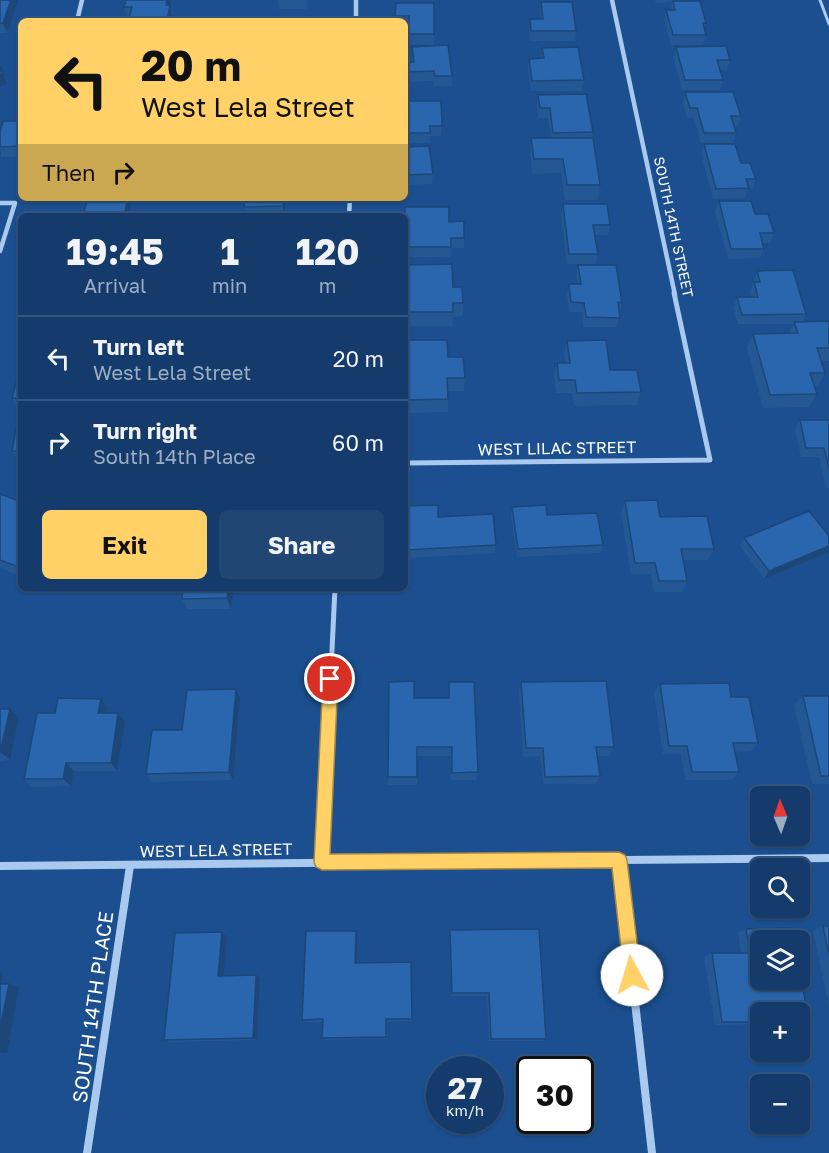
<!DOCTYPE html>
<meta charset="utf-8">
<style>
body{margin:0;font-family:"Golos Text",sans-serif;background:#214673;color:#f1f3f6;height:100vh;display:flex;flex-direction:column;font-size:22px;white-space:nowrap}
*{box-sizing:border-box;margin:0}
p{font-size:20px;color:#9dadc1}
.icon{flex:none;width:33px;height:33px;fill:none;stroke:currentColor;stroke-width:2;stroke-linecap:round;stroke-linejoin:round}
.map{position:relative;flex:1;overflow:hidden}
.side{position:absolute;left:18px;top:213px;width:390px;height:378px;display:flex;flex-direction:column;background:#143b6b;border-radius:9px;box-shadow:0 2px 4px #0004,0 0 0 2px #33557e}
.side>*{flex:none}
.guide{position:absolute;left:18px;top:18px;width:390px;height:183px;border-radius:9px;box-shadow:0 2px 4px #0004,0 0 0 2px #33557e;background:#ffd166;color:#111;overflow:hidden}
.needle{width:39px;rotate:358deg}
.controls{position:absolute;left:750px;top:786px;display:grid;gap:12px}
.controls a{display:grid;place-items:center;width:60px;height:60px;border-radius:9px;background:#143b6b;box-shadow:0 2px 4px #0004,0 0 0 2px #33557e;font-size:30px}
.speed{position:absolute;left:426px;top:1056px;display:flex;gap:12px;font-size:30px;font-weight:700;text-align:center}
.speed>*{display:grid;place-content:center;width:78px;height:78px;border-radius:50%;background:#143b6b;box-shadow:0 2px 4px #0004,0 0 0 2px #33557e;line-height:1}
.speed small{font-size:15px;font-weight:400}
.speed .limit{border:3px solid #111;border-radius:9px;background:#fff;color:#111}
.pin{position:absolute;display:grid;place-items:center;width:51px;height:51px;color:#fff;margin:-26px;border:3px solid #fff;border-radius:50%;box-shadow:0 2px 6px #0007}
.me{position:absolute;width:66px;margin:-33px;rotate:354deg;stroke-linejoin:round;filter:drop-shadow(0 0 4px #0008)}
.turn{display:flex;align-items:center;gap:21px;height:126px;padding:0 24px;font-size:27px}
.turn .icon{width:78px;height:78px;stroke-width:2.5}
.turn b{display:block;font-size:42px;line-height:51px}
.then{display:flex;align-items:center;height:57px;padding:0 24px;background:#0003;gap:12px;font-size:22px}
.eta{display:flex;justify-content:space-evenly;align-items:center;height:102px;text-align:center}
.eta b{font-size:36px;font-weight:700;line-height:42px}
.button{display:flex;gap:12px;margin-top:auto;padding:12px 24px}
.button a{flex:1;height:69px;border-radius:9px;background:#ffd166;color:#111;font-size:24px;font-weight:700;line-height:69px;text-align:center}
.button a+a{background:#214673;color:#f1f3f6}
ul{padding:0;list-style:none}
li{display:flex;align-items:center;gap:18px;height:84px;padding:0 24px;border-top:2px solid #33557e}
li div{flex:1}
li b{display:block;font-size:22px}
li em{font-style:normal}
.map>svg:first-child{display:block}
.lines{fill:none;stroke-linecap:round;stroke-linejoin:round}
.service{stroke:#a9c9ee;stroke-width:3}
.minor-far2{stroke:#a9c9ee;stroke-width:4.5}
.minor-far1{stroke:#a9c9ee;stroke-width:5}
.minor{stroke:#a9c9ee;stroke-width:8}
.wall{fill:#245895}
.shaded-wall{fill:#1d4779}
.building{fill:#2a66ad;stroke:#1d4779;stroke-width:1.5}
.route{fill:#ffd166;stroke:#a68842;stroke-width:1.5}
.labels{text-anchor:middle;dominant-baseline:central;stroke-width:6;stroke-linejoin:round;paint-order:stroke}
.far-street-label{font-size:14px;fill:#fff;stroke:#1b4f8f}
.street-label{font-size:16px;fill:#fff;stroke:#1b4f8f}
.near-street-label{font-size:20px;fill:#fff;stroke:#1b4f8f}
</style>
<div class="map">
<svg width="829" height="1153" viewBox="0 0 829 1153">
<rect width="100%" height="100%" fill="#1b4f8f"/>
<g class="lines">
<path class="service" d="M820,0L829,24"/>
<g class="minor-far2">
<path d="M356,0V21"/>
<path d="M612,0L675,295"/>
<path d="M77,21L82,0"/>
<path d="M0,203H15L0,251"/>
<path d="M349,216L350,198"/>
</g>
<g class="minor-far1">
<path d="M405,463L710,460L674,293"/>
<path d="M331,671L335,588"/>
</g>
<g class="minor">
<path d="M619,860L652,1153"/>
<path d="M322,862L331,670"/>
<path d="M0,866L829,858"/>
<path d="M87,1153L130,866"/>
</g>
</g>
<g class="wall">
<path d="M0,0L18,1L7,33H0Z"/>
<path d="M169,0L172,16L171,21H128L129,17H127L124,7Z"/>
<path d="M278,0H307L306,9H279Z"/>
<path d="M655,0H684V1L706,23L704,29L706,35L703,45H671L664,20L666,10H671L672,2L656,3Z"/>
<path d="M541,2L576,31L575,41H530L529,29L530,19H541L540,13Z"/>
<path d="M396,3H434V45L409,44V26H405V21H395Z"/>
<path d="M412,47L452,76V86H434V81L405,82V63H412Z"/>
<path d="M676,47L730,60L727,70H720L723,80L720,90H682L673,57Z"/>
<path d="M542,48L584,80L582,91H531L528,69L529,59L541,58Z"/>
<path d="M685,92L741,116L738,126H735L736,133L733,143H701L694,118H687L683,102Z"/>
<path d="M538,95L593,132L592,138L600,185L598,200H565L561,173L532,174L530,153L531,138H551L548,118H538L537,105Z"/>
<path d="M405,101L442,126L441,136H430V143H405Z"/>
<path d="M21,121V157H1L0,133Z"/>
<path d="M704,144L741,163L756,179L752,189H748L745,198L713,199L701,154Z"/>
<path d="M405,147L433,174L432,184L405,185Z"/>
<path d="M133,198L129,216L83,215Z"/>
<path d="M245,198H286L284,216H246L244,207Z"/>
<path d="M719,201L755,214L774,233L770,243H763L764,249L760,258L728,259L715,211Z"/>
<path d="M563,204L610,225L608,235H595L598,254L596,264H567L561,214Z"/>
<path d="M405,207L449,222L464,238V248H451L450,257H405Z"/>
<path d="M578,265L622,303L617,327H583L582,312H569L567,294L569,284H578L576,275Z"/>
<path d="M757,271L806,314L803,321H829V361H822L825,373L818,386H814L817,394L809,407L763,408L747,347L753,334L789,333L793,324H738L733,307L737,297H751L750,292Z"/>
<path d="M405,284L453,287L463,303V316L453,317L452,326H405Z"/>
<path d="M567,341L641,392L637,405L574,406L572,393H556L554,377L557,363H566L564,354Z"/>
<path d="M448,357L465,378L464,391H448V412L405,413V372H408Z"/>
<path d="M21,372V407H17L12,398Z"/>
<path d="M800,420H829V488H826L819,457H801L795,429Z"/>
<path d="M21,424V460H17L12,451Z"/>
<path d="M0,494L21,502V576L0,568Z"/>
<path d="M625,501L660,517L714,549L708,560H684L687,581L682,592H654L651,574H631L621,513Z"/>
<path d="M512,507L547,515L603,545L600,553L517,557L511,515Z"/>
<path d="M438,517L496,545L495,553L407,558L405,522Z"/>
<path d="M829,536V552L764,579L740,546L744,538Z"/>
<path d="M234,588L231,609H187L182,599Z"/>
<path d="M449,682L478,772L476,780H451V756H417V785H388V777L414,698H448Z"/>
<path d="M521,682L614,747L609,756H597L600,776L596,784H543L540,756L523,757L519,691Z"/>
<path d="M660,684L731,697L758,743L751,751L735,752L739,772L731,780H685L681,754H663L654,693Z"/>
<path d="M803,696H829V784H812L794,705Z"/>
<path d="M240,699L233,780L152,782L146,774L182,730Z"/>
<path d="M108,708L107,713L125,722L117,771H74L71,786L32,787L24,779L55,713Z"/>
<path d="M0,709L19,718L10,760L0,761Z"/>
<path d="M823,926H829V1007L813,931Z"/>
<path d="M746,929L809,1022L800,1024V1012H760V1024L715,1025L704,957L712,953H741L738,933Z"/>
<path d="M450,930L546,1039L542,1041H489L487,996H451L450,935Z"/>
<path d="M222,932L227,937L223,975H256L260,978L257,1040L170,1042L164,1040Z"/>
<path d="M357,935V963L411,962L412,1021L387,1022V1039L325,1040L322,1038L323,1022H305L302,1020Z"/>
</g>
<g class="shaded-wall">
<path d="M11,0H18V1L7,33L3,23Z"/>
<path d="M167,0H169L172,16L171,21H167L166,5Z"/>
<path d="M3,74L7,84L0,86V75Z"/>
<path d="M128,198H133L129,216H124Z"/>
<path d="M284,198H286L284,216L283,206Z"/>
<path d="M829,546V552L764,579L769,571Z"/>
<path d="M229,588H234L231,609L227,598Z"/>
<path d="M236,689L240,699L233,780L229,772Z"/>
<path d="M101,699L108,708L105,722L98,713Z"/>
<path d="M10,709L19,718L10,760L0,752Z"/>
<path d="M118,713L125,722L117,771L111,763Z"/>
<path d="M66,763L74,771L71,786L63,779Z"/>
<path d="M356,931L357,935V967L355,963Z"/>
<path d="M222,932L227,937L223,979L218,976Z"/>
<path d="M0,972L3,973L0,988Z"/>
<path d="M256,975L260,978L257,1040L253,1038Z"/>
<path d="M9,984L19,987L7,1053L0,1052V1029Z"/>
</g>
<g class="building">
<path d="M0,0H11L3,23H0Z"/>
<path d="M126,0H167L166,5H170L167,21H128L132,7H124Z"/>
<path d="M673,1H700L706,23H703L706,35H673L666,10H675Z"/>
<path d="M541,2H572L576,31H531L530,19H543Z"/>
<path d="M396,3H434V34H409V16H395Z"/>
<path d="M301,18L300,21H259V19Z"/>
<path d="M448,45L452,76H435L434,71L405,72V63L414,62L412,47Z"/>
<path d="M726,46L730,60H717L723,80H685L676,47Z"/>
<path d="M578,47L584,80L532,81L529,59L544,58L542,48Z"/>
<path d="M0,66L3,74L0,75Z"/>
<path d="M685,92H733L741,116H731L736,133H704L697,108H690Z"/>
<path d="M586,94L593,132L553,133L550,108H540L538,95Z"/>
<path d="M405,101H441L442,126H430V133H405Z"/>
<path d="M3,121H21V146L0,147V133Z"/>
<path d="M531,138H593L600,185H567L563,159H534Z"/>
<path d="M704,144H735L741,163H750L756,179H746L749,188L716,189Z"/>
<path d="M429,146L433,174L405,175V147Z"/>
<path d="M88,198H128L124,215H83Z"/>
<path d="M245,198H284L283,206L244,207Z"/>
<path d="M719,201H751L755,214H768L774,233H760L764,249H731Z"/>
<path d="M563,204H607L610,225H593L598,254H569Z"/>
<path d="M405,207H449V222L464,221V238H451V247H405Z"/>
<path d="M452,264L453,287H462L463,303H453V312H405V284H409V265Z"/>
<path d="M578,265H616L622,303L618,302L620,318L586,317L584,303L571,302L569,284H581Z"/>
<path d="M793,270L806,314L742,315L737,297H758L754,282H760L757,271Z"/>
<path d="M829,321V348H817L825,373H810L817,394L770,395L753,334L798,333L794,322Z"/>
<path d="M407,340H447L448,357H463L465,378H447L448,399L405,400V372H408Z"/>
<path d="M606,340L610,370H637L641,392L577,393L575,380H559L557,363H570L567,341Z"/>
<path d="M19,372H21V398H12Z"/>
<path d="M800,420H829V468L824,448H806Z"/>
<path d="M17,424H21V451H12Z"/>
<path d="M0,494L21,502V564L19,567L0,560Z"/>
<path d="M657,500L660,517L707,516L714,549H681L687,581H659L655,563H635L625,501Z"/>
<path d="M438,505V517L493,514L496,545L407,550L405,506Z"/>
<path d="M546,505L547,515L597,513L603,545L518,549L512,507Z"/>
<path d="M809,511L829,536V546L769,571L744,538Z"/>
<path d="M183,588H229L227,598L182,599Z"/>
<path d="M414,681V698H449V682H474L478,772L452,773V747H417V777H388L389,682Z"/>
<path d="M606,681L614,747H596L600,776L545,777L543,748H526L521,682Z"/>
<path d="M729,683L731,697H749L758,743H733L739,772H692L687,746H669L660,684Z"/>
<path d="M236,689L229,772L146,774L152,730H182L187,690Z"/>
<path d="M803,696H829V776H821Z"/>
<path d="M58,698L101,699L98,713H118L111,763H66L63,779H24L37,713H55Z"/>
<path d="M0,709H10L0,752Z"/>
<path d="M823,926H829V955Z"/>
<path d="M791,928L793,940H760V980H800V972L809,1022H800V1012H760V1022H722L712,953H750L746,929Z"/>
<path d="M539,929L546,1039H491L489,993H452L450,930Z"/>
<path d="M306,931H356L355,963L411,962L412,1019H386V1037L322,1038L323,1019L302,1020Z"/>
<path d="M222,932L218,976L256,975L253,1038L164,1040L175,933Z"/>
<path d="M0,984H9L0,1029Z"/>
</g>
<path class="route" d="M330,673L336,674L338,679L330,854L619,852L625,855L627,860L641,975L638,981L632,984L626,981L624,975L612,868L322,870L316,867L314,862L323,679L325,674Z"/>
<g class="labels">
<g class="far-street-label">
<text transform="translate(674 227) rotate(78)">SOUTH 14TH STREET</text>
</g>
<g class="street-label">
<text transform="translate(557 448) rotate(-1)">WEST LILAC STREET</text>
<text transform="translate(216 850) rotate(-1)">WEST LELA STREET</text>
</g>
<g class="near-street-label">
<text transform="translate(92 1007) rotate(-82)">SOUTH 14TH PLACE</text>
</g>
</g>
</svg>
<div class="controls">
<a><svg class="needle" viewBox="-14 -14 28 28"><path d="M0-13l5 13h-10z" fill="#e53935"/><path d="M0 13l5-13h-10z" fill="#9dadc1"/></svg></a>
<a><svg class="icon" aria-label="search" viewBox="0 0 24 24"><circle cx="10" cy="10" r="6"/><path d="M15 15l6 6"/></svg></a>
<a><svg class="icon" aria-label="layers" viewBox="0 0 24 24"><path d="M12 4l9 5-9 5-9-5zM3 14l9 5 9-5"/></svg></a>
<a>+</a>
<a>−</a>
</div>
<div class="speed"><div>27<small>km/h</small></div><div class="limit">30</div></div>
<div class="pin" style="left:330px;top:679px;background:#d93025"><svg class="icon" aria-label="arrive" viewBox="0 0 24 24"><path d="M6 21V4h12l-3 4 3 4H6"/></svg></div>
<svg class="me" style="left:632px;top:975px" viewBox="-20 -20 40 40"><circle r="19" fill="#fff"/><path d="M0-13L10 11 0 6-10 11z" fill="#ffd166"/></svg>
<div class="guide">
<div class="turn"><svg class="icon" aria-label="left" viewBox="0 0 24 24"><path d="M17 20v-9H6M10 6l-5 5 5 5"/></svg><div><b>20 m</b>West Lela Street</div></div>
<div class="then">Then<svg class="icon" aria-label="right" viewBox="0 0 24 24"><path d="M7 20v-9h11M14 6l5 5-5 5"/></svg></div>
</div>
<section class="side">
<div class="eta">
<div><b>19:45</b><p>Arrival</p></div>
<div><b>1</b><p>min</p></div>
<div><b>120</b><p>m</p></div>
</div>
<ul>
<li><svg class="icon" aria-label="left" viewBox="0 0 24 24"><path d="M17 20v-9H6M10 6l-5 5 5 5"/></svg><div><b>Turn left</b><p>West Lela Street</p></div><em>20 m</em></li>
<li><svg class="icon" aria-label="right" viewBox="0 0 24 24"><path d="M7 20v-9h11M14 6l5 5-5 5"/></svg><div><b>Turn right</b><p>South 14th Place</p></div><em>60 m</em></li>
</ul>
<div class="button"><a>Exit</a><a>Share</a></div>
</section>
</div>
